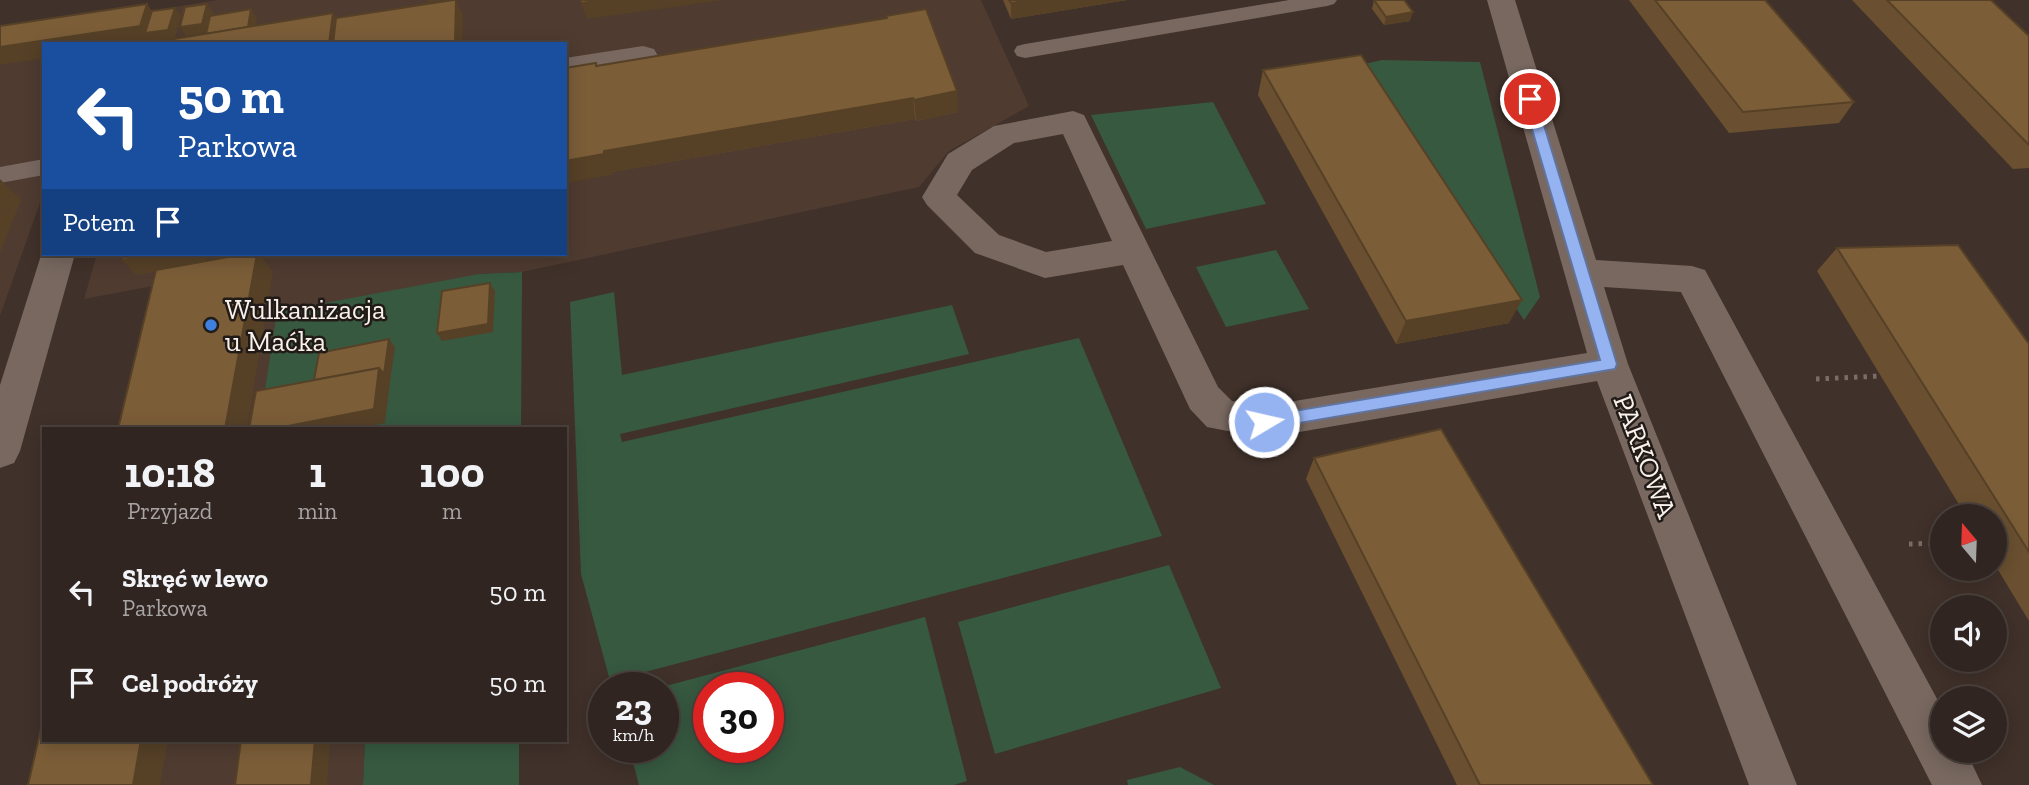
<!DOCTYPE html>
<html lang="pl">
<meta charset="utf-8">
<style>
body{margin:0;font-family:"Zilla Slab",serif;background:#382d29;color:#f1f3f6;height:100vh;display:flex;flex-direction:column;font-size:26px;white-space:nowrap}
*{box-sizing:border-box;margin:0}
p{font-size:23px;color:#a8a5a5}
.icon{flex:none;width:38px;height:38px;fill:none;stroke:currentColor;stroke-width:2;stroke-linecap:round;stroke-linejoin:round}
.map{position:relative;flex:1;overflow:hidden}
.side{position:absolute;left:42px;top:427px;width:525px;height:315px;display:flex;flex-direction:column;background:#302520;border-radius:0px;box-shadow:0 4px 18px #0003,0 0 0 2px #4b423e}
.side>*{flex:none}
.guide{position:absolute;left:42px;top:42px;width:525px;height:214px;border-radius:0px;box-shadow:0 4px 18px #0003,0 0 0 2px #4b423e;background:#1a4fa0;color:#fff;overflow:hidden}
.needle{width:46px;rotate:341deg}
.fabs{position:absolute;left:1930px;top:504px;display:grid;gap:14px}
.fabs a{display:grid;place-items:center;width:77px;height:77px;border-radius:50%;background:#302520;box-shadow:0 4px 18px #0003,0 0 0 2px #4b423e;font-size:35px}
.speed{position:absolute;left:588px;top:672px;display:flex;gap:14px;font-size:35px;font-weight:700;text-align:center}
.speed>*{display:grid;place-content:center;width:91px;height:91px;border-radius:50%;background:#302520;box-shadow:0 4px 18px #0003,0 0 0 2px #4b423e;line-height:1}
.speed small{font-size:18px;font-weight:400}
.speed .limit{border:10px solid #d22;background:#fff;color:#111}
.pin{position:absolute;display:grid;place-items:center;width:60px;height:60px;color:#fff;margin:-30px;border:4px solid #fff;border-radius:50%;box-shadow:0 2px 7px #0007}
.me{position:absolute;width:77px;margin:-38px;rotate:81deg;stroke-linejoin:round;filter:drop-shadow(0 0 5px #0008)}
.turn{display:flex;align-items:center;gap:24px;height:147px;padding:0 21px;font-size:32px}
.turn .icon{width:91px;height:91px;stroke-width:2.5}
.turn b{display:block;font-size:49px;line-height:60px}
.then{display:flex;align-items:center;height:66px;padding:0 21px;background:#0003;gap:14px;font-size:26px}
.eta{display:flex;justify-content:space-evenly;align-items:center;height:119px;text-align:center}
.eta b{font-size:42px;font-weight:800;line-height:49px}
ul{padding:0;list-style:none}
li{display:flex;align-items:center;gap:21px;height:91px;padding:0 21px}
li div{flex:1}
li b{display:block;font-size:26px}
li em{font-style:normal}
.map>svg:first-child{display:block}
.built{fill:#4f3b30}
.green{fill:#375940;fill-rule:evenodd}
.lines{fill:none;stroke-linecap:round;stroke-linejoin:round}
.path{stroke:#7a6d66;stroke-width:5;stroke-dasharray:3.5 6;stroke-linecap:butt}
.service{fill:#786860;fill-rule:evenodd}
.minor{fill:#786860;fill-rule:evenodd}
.wall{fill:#6a5030}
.shaded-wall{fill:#564127}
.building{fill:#7b5d38;stroke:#564127;stroke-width:2}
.route{fill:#95b2f1;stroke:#61749d;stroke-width:2}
.shop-dot{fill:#3f7fe0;stroke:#211b18;stroke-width:2.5}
.labels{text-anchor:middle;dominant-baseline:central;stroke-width:5;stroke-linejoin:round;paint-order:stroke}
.poi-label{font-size:28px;fill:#fbf1ec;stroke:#211b18;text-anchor:start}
.street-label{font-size:28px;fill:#fbf1ec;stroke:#211b18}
</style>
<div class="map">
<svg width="2029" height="785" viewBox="0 0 2029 785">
<rect width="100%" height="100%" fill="#40312a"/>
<g class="built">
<path d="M218,0H981L1029,106L949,151L919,187L522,272L479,274L259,429H126L158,285L84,299L97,254H565V44H44V191L0,316V35Z"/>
<path d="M55,740H365L363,785H44Z"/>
</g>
<g class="green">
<path d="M1382,60L1480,62L1540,297L1524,320L1356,66Z"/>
<path d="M1213,102L1266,204L1146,229L1091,115Z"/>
<path d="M1276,250L1309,309L1226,327L1196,267Z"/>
<path d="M522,272L521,429H259L277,312L479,274Z"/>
<path d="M614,292L622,375L952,305L969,354L620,434L622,442L1079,338L1162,536L645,672L646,688H612L581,574L570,302Z"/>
<path d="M1169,565L1221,688L995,754L958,622Z"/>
<path d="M925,617L967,781L954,785H639L629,747H663V688H658ZM709,688H768V747H709Z"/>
<path d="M365,740H519V785H363Z"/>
<path d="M1180,767L1214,785H1128L1127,780Z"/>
</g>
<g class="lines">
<g class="path">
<path d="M1816,379L1881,376"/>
<path d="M1909,544L1942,543"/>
</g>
<g class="service">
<path d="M1289,0H1337L1334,4L1327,6L1025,58L1017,56L1014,51L1017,46L1025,44Z"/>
<path d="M44,159V175L0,183V167Z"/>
</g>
<g class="minor">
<path d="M1487,0H1515L1596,260L1692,266L1705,270L1942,708V751H1966L1982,785H1932L1681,292L1604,287L1628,364L1797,785H1749L1597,381L1264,438L1207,427L1190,409L1123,265L1045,278L975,253L927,205L922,197L948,154L994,126L1073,111L1084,115L1218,387L1232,401L1264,406L1587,353ZM1063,134L1112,241L1046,252L999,235L957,195L972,170L1014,143Z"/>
<path d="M643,46L654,49L658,56L654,63L565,78V58Z"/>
<path d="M44,246V254H75L20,451L14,463L0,468V385Z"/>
</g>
</g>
<g class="wall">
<path d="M1003,0H1127L1011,19Z"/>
<path d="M1374,0L1410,21L1384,25L1372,9Z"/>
<path d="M1629,0H1765L1854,102L1839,123L1729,133Z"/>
<path d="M1852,0H1991L2029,36V168L2013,169Z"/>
<path d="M887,18L958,112L916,121L915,119L612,172V175L597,66Z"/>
<path d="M1263,70L1509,323L1396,344L1258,95Z"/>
<path d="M1837,248L2029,344V621L1995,565V516H1966L1817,271Z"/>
<path d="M1314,458L1653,785H1457L1306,479Z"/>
</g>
<g class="shaded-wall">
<path d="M427,0H444L428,2Z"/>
<path d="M456,0L463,15L462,44H434Z"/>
<path d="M605,0H724L587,19L581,3Z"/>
<path d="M1032,0H1127L1011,19V3Z"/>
<path d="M147,4L158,20L175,8L181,16L175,38L137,44H44V58L0,65V47Z"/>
<path d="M207,4L213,12L208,32L186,36L180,27Z"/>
<path d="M251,9L257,18L253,36L212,42Z"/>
<path d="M1413,12L1410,21L1384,25L1386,17Z"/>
<path d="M333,13L345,34L344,44H329Z"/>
<path d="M957,91L958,112L916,121L914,100Z"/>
<path d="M913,98L915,119L612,172V175L565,183V161L604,151Z"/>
<path d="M0,179L21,200L0,253Z"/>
<path d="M159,254H208L206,263L136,275L122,260Z"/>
<path d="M257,254H259L273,272L247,429H225Z"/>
<path d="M490,283L495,291L493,332L442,341L437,333Z"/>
<path d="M1522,300L1509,323L1396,344L1406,321Z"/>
<path d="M389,339L395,347L390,382L385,423L356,429H273Z"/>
<path d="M141,740H168L160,785H133Z"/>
<path d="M315,740H330L327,785H311Z"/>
</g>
<g class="building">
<path d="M453,0H456L455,41L434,44H333L336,18Z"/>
<path d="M581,0H605L581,3Z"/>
<path d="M1009,0H1032L1011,3Z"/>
<path d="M1374,0H1404L1413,12L1386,17Z"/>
<path d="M1655,0H1765L1854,102L1743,112Z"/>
<path d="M1887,0H1991L2029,36V145Z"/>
<path d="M147,4L140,26L0,47V26Z"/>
<path d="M207,4L202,24L180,27L185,7Z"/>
<path d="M175,8L168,30L145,33L152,11Z"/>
<path d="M251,9L248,27L206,34L210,16Z"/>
<path d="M926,9L957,91L914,100L913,98L604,151V154L565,161V68L596,63V66L887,18L886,16Z"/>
<path d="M333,13L329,44H162V41Z"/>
<path d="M1361,55L1522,300L1406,321L1263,70Z"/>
<path d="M1958,245L2029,344V552L1837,248Z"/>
<path d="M124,254H159L122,260Z"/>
<path d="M245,254H257L225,429H118L156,270Z"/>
<path d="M490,283L488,324L437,333L442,291Z"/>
<path d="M389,339L384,374L379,368L314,380L319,353Z"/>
<path d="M379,368L374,409L273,429H249L256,391Z"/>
<path d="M1441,429L1653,785H1480L1314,458Z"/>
<path d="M44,716V740H141L133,785H28Z"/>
<path d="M241,740H315L311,785H235Z"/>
</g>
<path class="route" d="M1530,95L1536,99L1617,364L1615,369L1264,429L1259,427L1256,422L1259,418L1264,416L1600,360L1523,99Z"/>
<circle class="shop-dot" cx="211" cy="325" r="7"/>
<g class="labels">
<g class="poi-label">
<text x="225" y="309">Wulkanizacja<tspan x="225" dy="32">u Maćka</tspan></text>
</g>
<g class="street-label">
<text transform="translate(1645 456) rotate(69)">PARKOWA</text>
</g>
</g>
</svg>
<div class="fabs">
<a><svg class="needle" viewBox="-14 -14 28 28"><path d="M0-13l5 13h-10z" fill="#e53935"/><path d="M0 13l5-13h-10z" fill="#a8a5a5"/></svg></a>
<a><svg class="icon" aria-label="sound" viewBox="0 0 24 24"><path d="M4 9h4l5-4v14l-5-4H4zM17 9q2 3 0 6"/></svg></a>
<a><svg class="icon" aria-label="layers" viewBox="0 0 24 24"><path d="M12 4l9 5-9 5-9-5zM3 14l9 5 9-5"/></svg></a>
</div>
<div class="speed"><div>23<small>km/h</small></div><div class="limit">30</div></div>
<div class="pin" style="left:1530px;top:99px;background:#d93025"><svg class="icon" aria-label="arrive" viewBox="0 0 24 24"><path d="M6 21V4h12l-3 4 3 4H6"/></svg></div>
<svg class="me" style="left:1264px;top:422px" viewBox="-20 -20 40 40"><circle r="17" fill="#95b2f1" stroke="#fff" stroke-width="3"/><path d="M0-11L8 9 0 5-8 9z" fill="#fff"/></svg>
<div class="guide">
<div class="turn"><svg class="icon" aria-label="left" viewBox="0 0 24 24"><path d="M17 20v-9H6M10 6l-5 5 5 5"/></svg><div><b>50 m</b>Parkowa</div></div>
<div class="then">Potem<svg class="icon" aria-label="arrive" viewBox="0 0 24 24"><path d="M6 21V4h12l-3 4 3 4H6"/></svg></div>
</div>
<section class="side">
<div class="eta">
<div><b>10:18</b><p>Przyjazd</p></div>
<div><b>1</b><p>min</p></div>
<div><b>100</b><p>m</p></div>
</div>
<ul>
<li><svg class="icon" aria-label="left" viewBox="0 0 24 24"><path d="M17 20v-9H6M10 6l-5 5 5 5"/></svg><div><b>Skręć w lewo</b><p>Parkowa</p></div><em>50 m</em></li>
<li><svg class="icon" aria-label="arrive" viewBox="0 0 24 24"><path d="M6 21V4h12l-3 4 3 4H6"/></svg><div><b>Cel podróży</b></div><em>50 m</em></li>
</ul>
</section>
</div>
